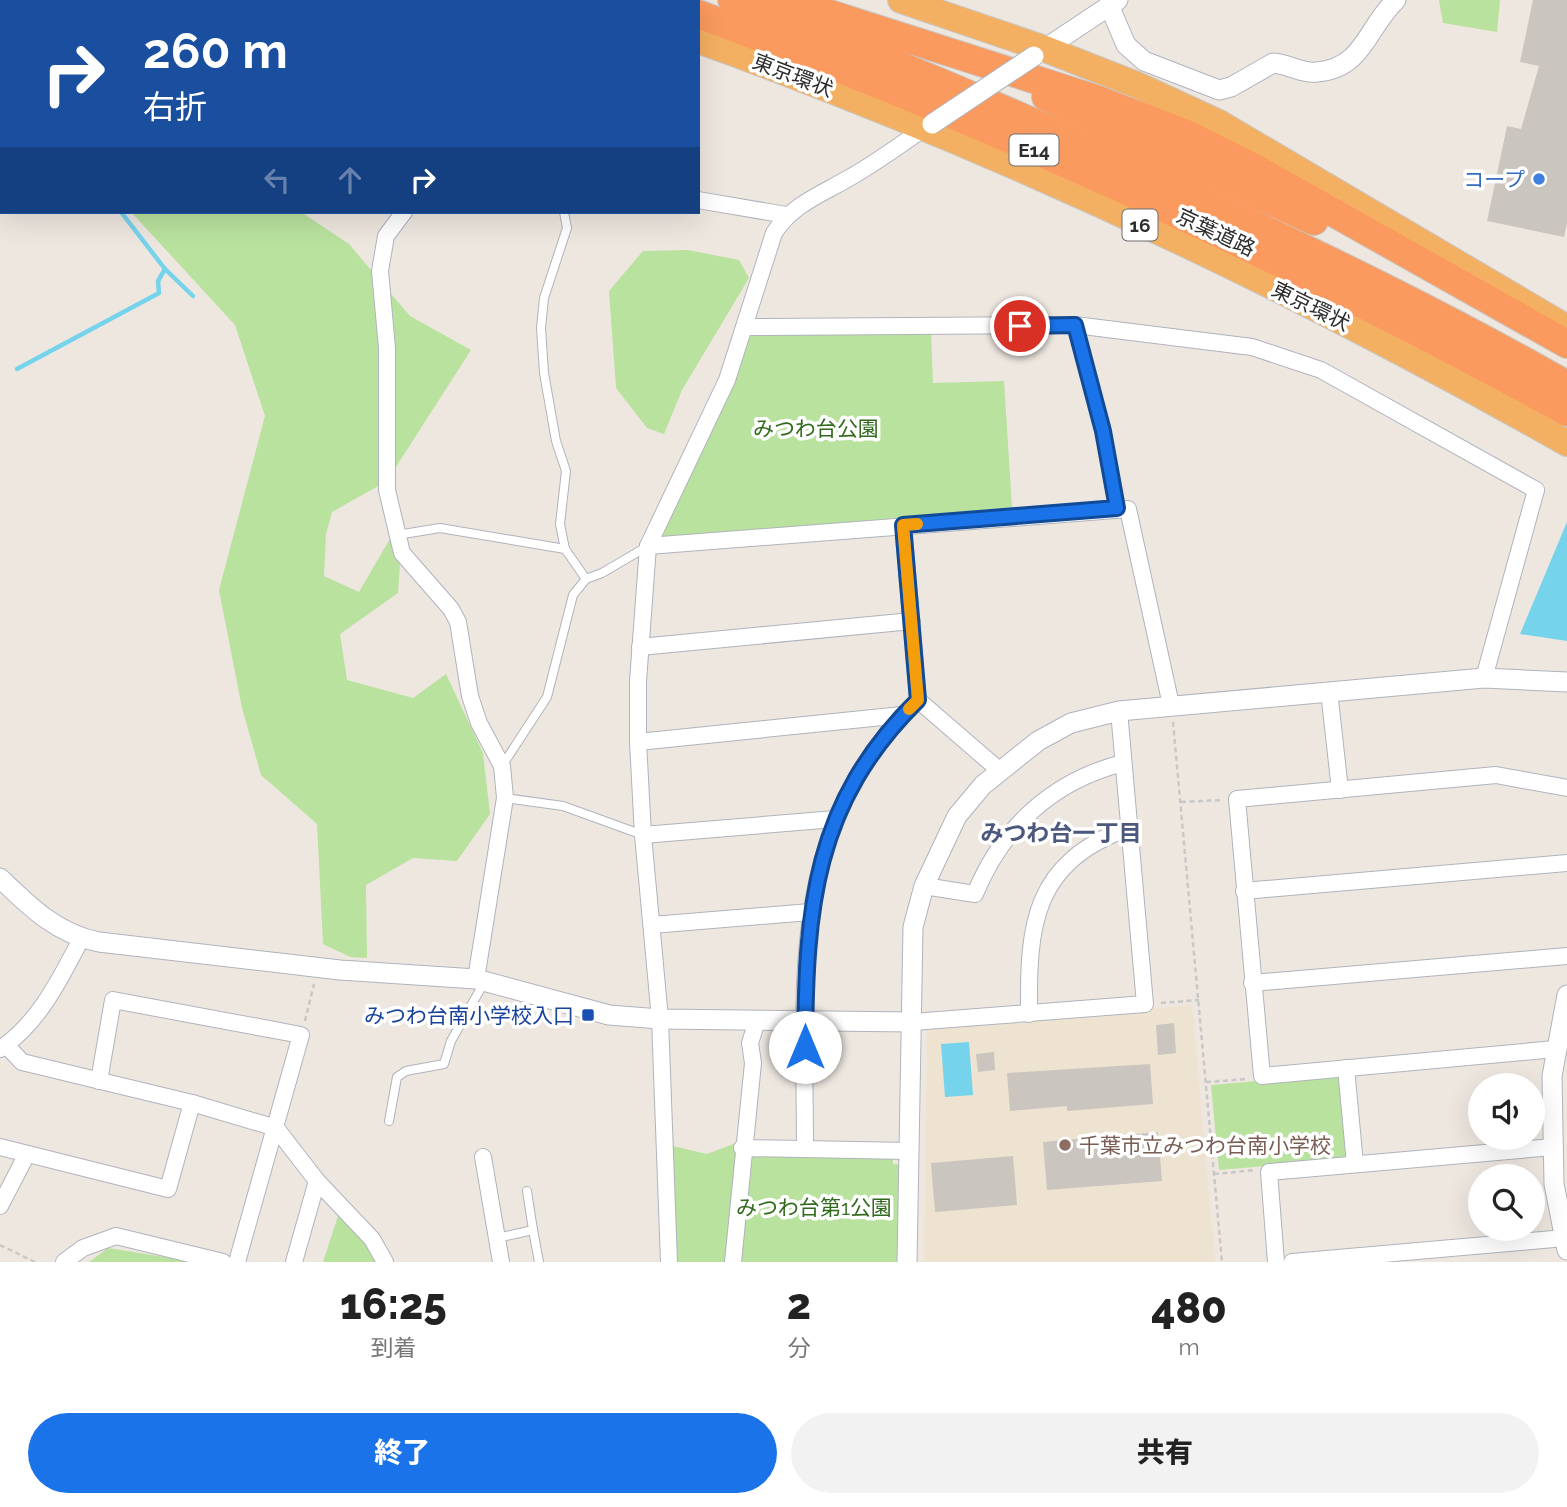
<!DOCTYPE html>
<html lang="ja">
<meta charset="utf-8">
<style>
body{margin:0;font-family:Raleway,"Noto Sans JP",sans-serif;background:#f2f2f2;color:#222;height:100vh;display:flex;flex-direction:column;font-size:26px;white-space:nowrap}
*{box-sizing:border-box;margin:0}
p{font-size:23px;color:#767676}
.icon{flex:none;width:38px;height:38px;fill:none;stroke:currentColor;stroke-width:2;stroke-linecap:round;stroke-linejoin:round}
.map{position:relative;height:1262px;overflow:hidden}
.side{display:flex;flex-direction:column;background:#fff;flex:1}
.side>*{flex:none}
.hud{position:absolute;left:0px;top:0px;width:700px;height:214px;box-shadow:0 7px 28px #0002;background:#1a4fa0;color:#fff;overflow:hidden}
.fabs{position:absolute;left:1468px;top:1073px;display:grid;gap:14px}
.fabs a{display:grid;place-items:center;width:77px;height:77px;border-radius:50%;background:#fff;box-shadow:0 7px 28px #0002;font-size:35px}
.pin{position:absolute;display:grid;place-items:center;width:60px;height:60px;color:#fff;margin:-30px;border:4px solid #fff;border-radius:50%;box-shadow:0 2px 7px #0007}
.me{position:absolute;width:77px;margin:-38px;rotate:0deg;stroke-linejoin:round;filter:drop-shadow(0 0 5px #0008)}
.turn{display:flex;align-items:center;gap:24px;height:147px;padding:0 28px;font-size:32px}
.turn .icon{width:91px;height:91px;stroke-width:2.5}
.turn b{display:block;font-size:49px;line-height:60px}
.lanes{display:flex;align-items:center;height:66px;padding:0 28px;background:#0003;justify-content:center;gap:35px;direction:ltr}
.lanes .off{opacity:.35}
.eta{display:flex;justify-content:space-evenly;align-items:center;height:119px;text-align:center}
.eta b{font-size:42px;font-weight:800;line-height:49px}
.primary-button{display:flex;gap:14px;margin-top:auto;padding:14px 28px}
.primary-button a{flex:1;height:80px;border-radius:42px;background:#1a73e8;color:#fff;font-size:28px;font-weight:800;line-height:80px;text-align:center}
.primary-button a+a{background:#f2f2f2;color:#222}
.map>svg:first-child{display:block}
.education{fill:#eee3d0}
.green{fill:#b9e29e}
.water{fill:#76d3ec}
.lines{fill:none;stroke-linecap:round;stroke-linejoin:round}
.stream{stroke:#76d3ec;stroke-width:4.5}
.building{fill:#cac5be}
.service-casing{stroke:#b0b3bd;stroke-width:10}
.minor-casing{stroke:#b0b3bd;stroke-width:18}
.tertiary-casing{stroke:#b0b3bd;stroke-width:21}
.trunk-casing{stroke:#c8c8c8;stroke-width:28}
.motorway-casing{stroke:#c8c8c8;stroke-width:30}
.path{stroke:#c8c8c8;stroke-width:2.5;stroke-dasharray:5 3.5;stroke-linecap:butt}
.service{stroke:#fff;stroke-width:8}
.minor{stroke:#fff;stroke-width:16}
.tertiary{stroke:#fff;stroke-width:19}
.trunk{stroke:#f4b062;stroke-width:26}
.motorway{stroke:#fa9a5e;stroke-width:28}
.tertiary-bridge-casing{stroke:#b0b3bd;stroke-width:21;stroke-linecap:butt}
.tertiary-bridge{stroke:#fff;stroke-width:19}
.route-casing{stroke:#114b97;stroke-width:18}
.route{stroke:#1a73e8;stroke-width:12}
.slow{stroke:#f59e0b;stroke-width:12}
.shop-dot{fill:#3f7fe0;stroke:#fff;stroke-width:2.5}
.transit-dot{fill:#1a4fb4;stroke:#fff;stroke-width:2.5}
.education-dot{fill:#8d6e63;stroke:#fff;stroke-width:2.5}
.labels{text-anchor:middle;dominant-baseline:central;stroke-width:7;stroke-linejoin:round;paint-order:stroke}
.shield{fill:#fff;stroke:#6c6c6c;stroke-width:2}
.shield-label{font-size:19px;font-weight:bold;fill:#2d2d2d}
.street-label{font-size:21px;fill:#2d2d2d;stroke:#fff}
.shop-label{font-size:21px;fill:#366cbe;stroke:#fff;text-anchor:end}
.park-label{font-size:21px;fill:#316a1d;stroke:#fff}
.transit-label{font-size:21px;fill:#164399;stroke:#fff;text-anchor:end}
.education-label{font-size:21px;fill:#785e54;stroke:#fff;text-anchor:start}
.neighbourhood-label{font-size:23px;font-weight:bold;fill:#4d587d;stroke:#fff}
</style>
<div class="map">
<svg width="1567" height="1262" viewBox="0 0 1567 1262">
<rect width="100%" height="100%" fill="#eee7e0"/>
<path class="education" d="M1192,1005L1215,1262H924L927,1028Z"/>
<g class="green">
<path d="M1439,0H1500L1497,32L1443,23Z"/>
<path d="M131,212H301L349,244L410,316L471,350L387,481L332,512L326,534L324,576L359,592L391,537L400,564L398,593L340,634L347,680L413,698L446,674L483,753L490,814L457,861L413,858L366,885L367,958L350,957L323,944L317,824L261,775L242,708L219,590L265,416L235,325Z"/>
<path d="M688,250L739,260L749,278L682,390L664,434L647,428L616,388L609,291L643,251Z"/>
<path d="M752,331H931L933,383L1004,381L1012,507L658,541Z"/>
<path d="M1339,1074L1347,1159L1219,1170L1211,1085Z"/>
<path d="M736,1143L743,1164L745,1151L893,1153V1164L901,1165L897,1262H678L669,1145L707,1154Z"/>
<path d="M339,1213L382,1262H323Z"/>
<path d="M108,1248L190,1261V1262H89Z"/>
</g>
<g class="water">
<path d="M1567,522V641L1520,634Z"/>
<path d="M969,1042L973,1095L945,1097L941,1044Z"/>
</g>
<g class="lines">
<g class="stream">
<path d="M0,85L2,86"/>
<path d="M121,212L165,269L193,296"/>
<path d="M17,369L159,293L158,281L165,269"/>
</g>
</g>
<g class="building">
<path d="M1533,0H1567V223L1564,237L1487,221L1507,126L1521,129L1539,66L1520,62Z"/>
<path d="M1174,1023L1176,1053L1158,1055L1156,1025Z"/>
<path d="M994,1052L995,1070L978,1072L976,1054Z"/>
<path d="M1150,1064L1153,1104L1067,1111V1106L1010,1111L1007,1073Z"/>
<path d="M1158,1132L1162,1181L1047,1190L1043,1142Z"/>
<path d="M1013,1156L1017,1205L935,1212L931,1163Z"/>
</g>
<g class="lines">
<defs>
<g id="service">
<path d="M564,212L567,228L544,298L541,328L544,373L556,441L566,471L560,524L565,549L586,579"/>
<path d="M1075,325L1103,431L1117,508"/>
<path d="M397,535L440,528L565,549"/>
<path d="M502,766L547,697L573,595L586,579L602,573L648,546"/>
<path d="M505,798L563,806L643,835"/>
<path d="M389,1121L397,1077L406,1071L444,1064L451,1041L485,981"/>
<path d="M533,1230L539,1262"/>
<path d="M497,1238L533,1230L527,1191"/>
</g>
<g id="minor">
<path d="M465,0V2"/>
<path d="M698,200L786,215"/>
<path d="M404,212L386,236L380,271L387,348V490L402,553L451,609L458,622L470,696L479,723L502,766L505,798L476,979"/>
<path d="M747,327L1075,325L1252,347L1321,370L1536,490L1484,678"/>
<path d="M903,525L918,700L999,770"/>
<path d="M648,546L1128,509L1171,705"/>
<path d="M640,647L912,621"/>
<path d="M1329,691L1340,790"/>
<path d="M638,742L902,715"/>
<path d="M643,835L835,819"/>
<path d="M924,886L975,894C1002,828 1052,781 1123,763"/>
<path d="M1244,891L1567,863"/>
<path d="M652,925L810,912"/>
<path d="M1252,983L1567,956"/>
<path d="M1029,1014C1028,924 1033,863 1128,828"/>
<path d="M913,1022L1145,1004L1119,711"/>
<path d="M6,1045L22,1062L192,1103L276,1128L317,1181L294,1262"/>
<path d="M0,1049C39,1023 60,979 81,939"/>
<path d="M1555,1049L1262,1076L1237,799L1496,775L1567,788"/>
<path d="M1346,1068L1355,1164"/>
<path d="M99,1081L113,1000L301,1035L237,1262"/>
<path d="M0,1147L168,1189L192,1103"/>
<path d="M742,1148L909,1151"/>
<path d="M805,1149C805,982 786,828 918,700"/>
<path d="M483,1157L501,1262"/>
<path d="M317,1181L372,1239L385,1262"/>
<path d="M0,1206L27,1154"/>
<path d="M64,1262L83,1248L116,1236L223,1262"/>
<path d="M669,1262L660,1019L643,835L638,742V681L648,546L727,380L774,233C793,204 820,195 849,178C874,164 899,146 923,129"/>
<path d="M733,1262L753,1063L750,1043L757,1021"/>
<path d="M1276,1262L1269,1172L1553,1147"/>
<path d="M1292,1262L1565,1238"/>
</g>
<g id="tertiary">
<path d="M1109,5L1126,45L1144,61L1219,90L1231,87L1273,63C1288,64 1303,74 1317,72C1364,68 1367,27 1396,0"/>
<path d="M1037,54L1118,0"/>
<path d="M0,878C30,907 57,934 99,942L340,970L476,979L609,1015L660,1019L913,1022"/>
<path d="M1567,995L1552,1076L1554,1184L1567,1250"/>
<path d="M907,1262L913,927L924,886L957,816L983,785L1038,741L1071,723L1119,711L1484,678L1567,682"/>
</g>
<g id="trunk">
<path d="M577,0L583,2"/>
<path d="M901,0L1045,49L1137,85L1219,123L1567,328"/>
<path d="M698,40C998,148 1290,286 1567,443"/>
</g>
<g id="motorway">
<path d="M661,0L666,2"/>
<path d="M732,0C889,58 1042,124 1194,196C1320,255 1446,316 1567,385"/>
<path d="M786,0L1096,99L1189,135L1249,165L1567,344"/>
<path d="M698,14C997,125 1288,258 1567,412"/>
<path d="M1046,97L1314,221"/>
</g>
</defs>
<use href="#service" class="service-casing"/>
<use href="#minor" class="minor-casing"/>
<use href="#tertiary" class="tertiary-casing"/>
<use href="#trunk" class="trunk-casing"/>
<use href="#motorway" class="motorway-casing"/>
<g class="path">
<path d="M1173,722L1222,1262"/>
<path d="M1181,802L1223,800"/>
<path d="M1161,1003L1199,1000"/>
<path d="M305,1021L314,984"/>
<path d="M1206,1082L1248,1079"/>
<path d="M1214,1174L1256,1170"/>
<path d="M0,1245L35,1262"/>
</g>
<use href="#service" class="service"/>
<use href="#minor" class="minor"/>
<use href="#tertiary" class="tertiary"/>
<use href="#trunk" class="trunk"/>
<use href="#motorway" class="motorway"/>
<defs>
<path id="tertiary-bridge" d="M932,124L1034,56"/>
</defs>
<use href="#tertiary-bridge" class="tertiary-bridge-casing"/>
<use href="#tertiary-bridge" class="tertiary-bridge"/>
</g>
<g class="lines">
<defs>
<path id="route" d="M805,1047C806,909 813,803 918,700L903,525L1117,508L1103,431L1075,325L1020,326"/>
</defs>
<use href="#route" class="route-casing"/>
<use href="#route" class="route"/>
<path class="slow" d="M909,709L918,700L903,525L917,524"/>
</g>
<circle class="shop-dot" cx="1539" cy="179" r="7"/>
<rect class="transit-dot" x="581" y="1008" width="14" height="14" rx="3.5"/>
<circle class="education-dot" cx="1065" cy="1145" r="7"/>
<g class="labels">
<g class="shield">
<rect x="1009.5" y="134.5" width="49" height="31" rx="5"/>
<rect x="1122.5" y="209.5" width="35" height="31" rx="5"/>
</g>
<g class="shield-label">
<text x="1034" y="150">E14</text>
<text x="1140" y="225">16</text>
</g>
<g class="street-label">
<text transform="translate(793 75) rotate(21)">東京環状</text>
<text transform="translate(1216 232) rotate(25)">京葉道路</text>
<text transform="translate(1311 306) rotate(26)">東京環状</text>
</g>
<g class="shop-label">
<text x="1525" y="179">コープ</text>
</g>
<g class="park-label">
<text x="816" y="428">みつわ台公園</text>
<text x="814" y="1207">みつわ台第1公園</text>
</g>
<g class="transit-label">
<text x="574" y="1015">みつわ台南小学校入口</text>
</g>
<g class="education-label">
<text x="1079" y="1145">千葉市立みつわ台南小学校</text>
</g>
<g class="neighbourhood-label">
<text x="1061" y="832">みつわ台一丁目</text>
</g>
</g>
</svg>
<div class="fabs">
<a><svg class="icon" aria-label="sound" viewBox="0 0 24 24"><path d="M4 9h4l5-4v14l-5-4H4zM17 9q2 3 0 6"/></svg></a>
<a><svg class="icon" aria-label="search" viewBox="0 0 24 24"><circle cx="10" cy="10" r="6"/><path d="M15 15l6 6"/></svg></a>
</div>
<div class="pin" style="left:1020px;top:326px;background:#d93025"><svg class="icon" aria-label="arrive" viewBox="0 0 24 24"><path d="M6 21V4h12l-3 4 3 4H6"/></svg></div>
<svg class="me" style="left:805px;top:1047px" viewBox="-20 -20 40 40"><circle r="19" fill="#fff"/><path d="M0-13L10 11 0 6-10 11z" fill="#1a73e8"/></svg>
<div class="hud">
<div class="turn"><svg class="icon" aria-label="right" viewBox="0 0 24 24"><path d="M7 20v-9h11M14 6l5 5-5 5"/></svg><div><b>260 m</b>右折</div></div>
<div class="lanes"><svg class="icon off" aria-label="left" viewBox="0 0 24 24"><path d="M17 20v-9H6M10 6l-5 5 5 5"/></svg><svg class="icon off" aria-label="ahead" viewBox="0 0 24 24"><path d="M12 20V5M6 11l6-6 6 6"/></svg><svg class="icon" aria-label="right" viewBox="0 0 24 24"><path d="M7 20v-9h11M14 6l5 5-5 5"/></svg></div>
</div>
</div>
<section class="side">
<div class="eta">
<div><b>16:25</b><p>到着</p></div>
<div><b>2</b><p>分</p></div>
<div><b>480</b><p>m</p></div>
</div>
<div class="primary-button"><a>終了</a><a>共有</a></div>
</section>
